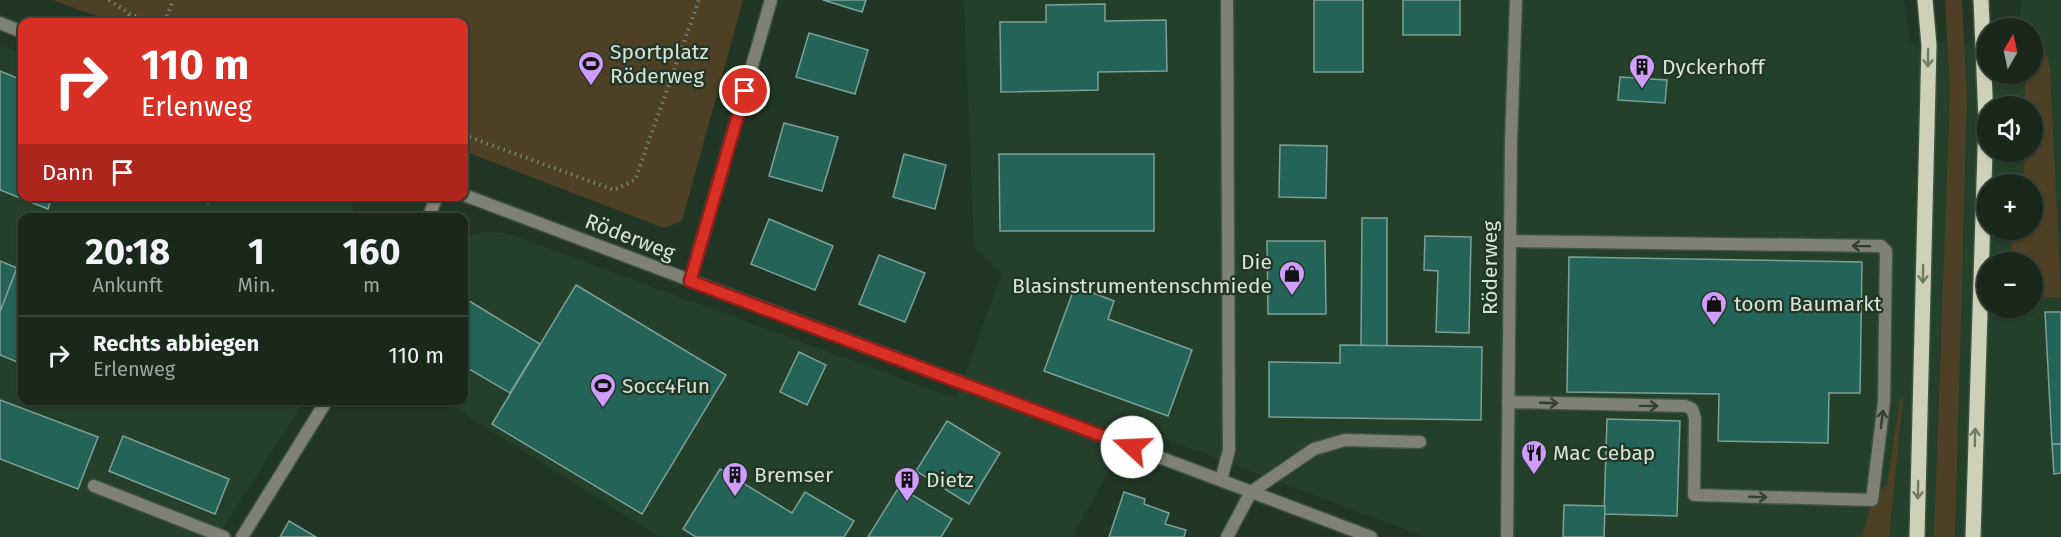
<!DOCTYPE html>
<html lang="de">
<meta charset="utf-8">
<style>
body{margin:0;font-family:"Fira Sans",sans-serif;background:#263428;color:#f1f3f6;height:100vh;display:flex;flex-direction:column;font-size:22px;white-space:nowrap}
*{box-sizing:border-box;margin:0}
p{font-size:20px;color:#9fa6a3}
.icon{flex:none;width:33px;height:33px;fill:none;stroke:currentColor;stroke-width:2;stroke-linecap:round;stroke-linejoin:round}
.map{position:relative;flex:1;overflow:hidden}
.details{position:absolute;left:18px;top:213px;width:450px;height:192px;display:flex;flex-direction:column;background:#19281b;border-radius:12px;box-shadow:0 2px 4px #0004,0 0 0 2px #37443a}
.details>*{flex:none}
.guide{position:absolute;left:18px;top:18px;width:450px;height:183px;border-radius:12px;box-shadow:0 2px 4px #0004,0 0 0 2px #37443a;background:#d93025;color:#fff;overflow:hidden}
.needle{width:39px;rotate:9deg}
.tools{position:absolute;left:1977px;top:18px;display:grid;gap:12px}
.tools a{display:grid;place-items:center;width:66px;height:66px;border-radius:50%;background:#19281b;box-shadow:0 2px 4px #0004,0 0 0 2px #37443a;font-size:30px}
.pin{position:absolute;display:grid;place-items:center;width:51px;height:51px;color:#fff;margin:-26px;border:3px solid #fff;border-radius:50%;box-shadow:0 2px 6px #0007}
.me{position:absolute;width:66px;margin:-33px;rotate:290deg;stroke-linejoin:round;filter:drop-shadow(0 0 4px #0008)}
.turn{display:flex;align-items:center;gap:21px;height:126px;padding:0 24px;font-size:27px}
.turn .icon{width:78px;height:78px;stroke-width:2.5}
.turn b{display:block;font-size:42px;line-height:51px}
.then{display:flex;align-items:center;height:57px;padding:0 24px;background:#0003;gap:12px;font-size:22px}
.eta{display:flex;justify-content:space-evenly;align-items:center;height:102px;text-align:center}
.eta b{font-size:36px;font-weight:700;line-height:42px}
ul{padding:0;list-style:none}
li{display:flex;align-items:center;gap:18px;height:78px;padding:0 24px;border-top:2px solid #37443a}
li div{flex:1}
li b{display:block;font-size:22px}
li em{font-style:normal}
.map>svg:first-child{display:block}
.built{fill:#25402a;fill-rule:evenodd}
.green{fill:#4e4024}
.building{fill:#236358;stroke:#7ca199;stroke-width:1.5}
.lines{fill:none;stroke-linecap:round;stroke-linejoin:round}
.service-casing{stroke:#3e5241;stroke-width:15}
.minor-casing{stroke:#3e5241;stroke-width:15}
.primary-casing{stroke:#3e5241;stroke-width:18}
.path{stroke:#748577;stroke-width:4;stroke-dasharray:1.5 4.5;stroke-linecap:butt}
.service{stroke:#7e8174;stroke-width:12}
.minor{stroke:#7e8174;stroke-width:12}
.primary{stroke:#ccd1b7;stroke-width:15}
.oneway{stroke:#6e7c66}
.oneway2{stroke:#2f4130}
.route-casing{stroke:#8d1f18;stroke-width:15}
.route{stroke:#d93025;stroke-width:10}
.labels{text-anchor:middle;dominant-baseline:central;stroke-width:4.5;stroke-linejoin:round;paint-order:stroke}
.poi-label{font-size:21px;fill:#d7e4d9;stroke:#213624;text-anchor:start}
.street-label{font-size:21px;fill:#d7e4d9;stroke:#213624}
</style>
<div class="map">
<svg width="2061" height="537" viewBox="0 0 2061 537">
<rect width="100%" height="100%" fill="#213624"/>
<g class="built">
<path d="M964,0H1904L1910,43L1987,41L1988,74H2032V28H2020L2021,0H2061V537H1425L1129,425L1112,465L1072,537H660L444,401L464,400V238L481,232L506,233L956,399L1002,274L974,246ZM1988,106H2032V152H1988ZM1988,184H2032V230H1988ZM1988,262H2032V308H1988Z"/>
<path d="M0,45L22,54V196L351,197L354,217L22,218V400L304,401L217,537H0Z"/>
</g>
<g class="green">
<path d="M52,0H743L682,221L664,228L464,151V22H113Z"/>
<path d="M1945,0H1962L1967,96L1955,537H1934L1950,92Z"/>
<path d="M2033,45C2046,44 2047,57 2050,67L2061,297H2033L2032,262H2005L2018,230H2032V184H2023L2025,152H2032V106H2025V74H2032Z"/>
<path d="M1903,398L1889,537H1862L1872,500L1887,484L1900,400Z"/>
</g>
<g class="building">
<path d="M823,0H866L862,12Z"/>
<rect x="1314" y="0" width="49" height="72"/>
<rect x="1403" y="0" width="57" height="35"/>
<path d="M1105,4V21L1166,20L1167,71L1098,72V90L1001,92L1000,22H1046V5Z"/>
<path d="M809,33L868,50L855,94L796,77Z"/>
<path d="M0,71L22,80V196H52L48,209L0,190Z"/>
<path d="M1620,77L1667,80L1665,103L1618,100Z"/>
<path d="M784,123L838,137L822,191L769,176Z"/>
<path d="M1280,145L1327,146L1326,198L1279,197Z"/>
<path d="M904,154L946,165L935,209L893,197Z"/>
<path d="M999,154H1154V231H1000Z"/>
<path d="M191,196H210L208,203Z"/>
<path d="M1362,218H1387V346H1361Z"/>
<path d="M769,219L833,246L815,290L751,264Z"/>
<path d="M1425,236L1471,237L1469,333L1436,332L1438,271L1424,270Z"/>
<path d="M1267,241H1325L1326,314H1268Z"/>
<path d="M879,255L925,273L905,322L859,304Z"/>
<path d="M1569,257L1862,262L1860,393H1829L1828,443L1718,441L1719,394L1567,392Z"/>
<path d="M0,261L17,268L0,312Z"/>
<path d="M17,268L22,270V364L0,355V312Z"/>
<path d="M576,285L726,375L642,514L492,424Z"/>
<path d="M1075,286L1114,301L1108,319L1192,350L1168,416L1044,371Z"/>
<path d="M466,299L540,344L510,393L464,366Z"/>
<path d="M2045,312H2061V444H2052Z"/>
<path d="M1340,345L1482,347L1481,420L1269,417V362L1340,363Z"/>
<path d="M799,352L826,365L807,405L780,392Z"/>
<path d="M0,400L98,437L78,489L0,459Z"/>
<path d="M1607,419L1680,421L1677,516L1604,514Z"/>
<path d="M947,421L1000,453L969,504L916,471Z"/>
<path d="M123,436L229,479L215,514L109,471Z"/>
<path d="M2052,444H2061V473L2054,474Z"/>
<path d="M720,469L792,513L805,492L854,521L844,537H696L683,529Z"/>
<path d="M899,487L952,519L941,537H868Z"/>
<path d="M1124,492L1145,499L1144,504L1169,513L1165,524L1186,530L1184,537H1109Z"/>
<path d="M1564,505L1605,506L1604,537H1563Z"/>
<path d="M289,521L316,537H280Z"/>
</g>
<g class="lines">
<defs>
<g id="service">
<path d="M1508,402L1685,406L1692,409L1695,418L1694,495L1872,500L1884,402L1886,251L1881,246L1510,241"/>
<path d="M94,486L224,537"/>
<path d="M1227,537L1251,492L1314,449L1345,440L1420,442"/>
</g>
<g id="minor">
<path d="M0,23L22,32"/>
<path d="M464,195L1371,537"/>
<path d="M428,218L437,196"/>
<path d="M690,281L771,0"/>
<path d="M1221,480L1229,450L1227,0"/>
<path d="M242,537L327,400"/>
<path d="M1507,537L1511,142L1516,0"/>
</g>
<g id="primary">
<path d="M1917,537L1929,45L1925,0"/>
<path d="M1973,537L1986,119L1981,0"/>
</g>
</defs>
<use href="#service" class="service-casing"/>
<use href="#minor" class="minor-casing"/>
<use href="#primary" class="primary-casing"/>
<g class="path">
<path d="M109,0L130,14L153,22"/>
<path d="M126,22L130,14"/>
<path d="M165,22L173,0"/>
<path d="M464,135L614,190L635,180L699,0"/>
</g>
<use href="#service" class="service"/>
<use href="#minor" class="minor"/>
<use href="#primary" class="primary"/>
</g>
<defs><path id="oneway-shaft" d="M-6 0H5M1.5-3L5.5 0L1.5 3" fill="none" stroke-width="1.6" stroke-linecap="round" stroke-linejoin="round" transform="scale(1.5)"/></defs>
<g class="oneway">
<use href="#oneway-shaft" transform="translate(1928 58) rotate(91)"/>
<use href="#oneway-shaft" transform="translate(1923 274) rotate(91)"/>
<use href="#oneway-shaft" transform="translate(1975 437) rotate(-89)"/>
<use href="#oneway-shaft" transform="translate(1918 490) rotate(91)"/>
</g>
<g class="oneway2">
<use href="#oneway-shaft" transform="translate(1861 246) rotate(-179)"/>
<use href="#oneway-shaft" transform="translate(1549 403) rotate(2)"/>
<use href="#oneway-shaft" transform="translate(1649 406) rotate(1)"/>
<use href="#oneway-shaft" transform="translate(1882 419) rotate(-83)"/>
<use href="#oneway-shaft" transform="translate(1758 497) rotate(2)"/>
</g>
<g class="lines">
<defs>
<path id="route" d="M745,91L690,281L1132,447"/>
</defs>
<use href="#route" class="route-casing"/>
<use href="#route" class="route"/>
</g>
<defs>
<symbol id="stadium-pin" viewBox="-11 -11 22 30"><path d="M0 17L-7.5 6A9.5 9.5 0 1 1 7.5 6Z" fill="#d09dfe" stroke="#213624"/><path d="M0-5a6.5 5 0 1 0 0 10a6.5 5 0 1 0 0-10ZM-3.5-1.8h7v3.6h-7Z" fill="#111"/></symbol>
<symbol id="building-pin" viewBox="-11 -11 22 30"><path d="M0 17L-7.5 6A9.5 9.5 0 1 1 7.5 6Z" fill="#d09dfe" stroke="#213624"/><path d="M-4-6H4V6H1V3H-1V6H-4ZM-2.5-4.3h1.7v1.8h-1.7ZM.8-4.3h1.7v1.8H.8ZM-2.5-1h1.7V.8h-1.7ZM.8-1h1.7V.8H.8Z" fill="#111"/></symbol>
<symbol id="shop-pin" viewBox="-11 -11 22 30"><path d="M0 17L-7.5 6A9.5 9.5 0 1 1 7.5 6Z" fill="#d09dfe" stroke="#213624"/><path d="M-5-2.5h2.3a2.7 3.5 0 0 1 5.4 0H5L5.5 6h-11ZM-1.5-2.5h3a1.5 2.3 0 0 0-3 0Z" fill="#111"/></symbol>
<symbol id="restaurant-pin" viewBox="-11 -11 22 30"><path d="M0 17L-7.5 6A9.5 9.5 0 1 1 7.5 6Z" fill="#d09dfe" stroke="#213624"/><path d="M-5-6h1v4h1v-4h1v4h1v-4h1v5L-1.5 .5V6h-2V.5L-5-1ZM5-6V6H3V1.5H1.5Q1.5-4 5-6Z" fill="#111"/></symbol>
</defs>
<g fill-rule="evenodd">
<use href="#stadium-pin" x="576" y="49" width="30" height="40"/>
<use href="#building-pin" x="1627" y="52" width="30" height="40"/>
<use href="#shop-pin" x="1277" y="259" width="30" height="40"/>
<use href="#shop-pin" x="1699" y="289" width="30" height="40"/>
<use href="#stadium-pin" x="588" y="371" width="30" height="40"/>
<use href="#restaurant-pin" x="1519" y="438" width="30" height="40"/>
<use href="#building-pin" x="720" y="460" width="30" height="40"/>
<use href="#building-pin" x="892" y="465" width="30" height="40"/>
</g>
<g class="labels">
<g class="poi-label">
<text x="610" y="52">Sportplatz<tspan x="610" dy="24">Röderweg</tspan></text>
<text x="1662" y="67">Dyckerhoff</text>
<text x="1272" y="262" text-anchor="end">Die<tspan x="1272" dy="24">Blasinstrumentenschmiede</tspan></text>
<text x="1734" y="304">toom Baumarkt</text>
<text x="622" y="386">Socc4Fun</text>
<text x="1553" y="453">Mac Cebap</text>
<text x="754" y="475">Bremser</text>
<text x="926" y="480">Dietz</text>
</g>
<g class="street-label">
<text transform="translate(630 237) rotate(21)">Röderweg</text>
<text transform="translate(1490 268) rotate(-90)">Röderweg</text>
</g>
</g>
</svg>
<div class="tools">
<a><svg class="needle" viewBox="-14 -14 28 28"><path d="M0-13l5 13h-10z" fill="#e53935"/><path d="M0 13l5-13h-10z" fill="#9fa6a3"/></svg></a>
<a><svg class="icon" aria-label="sound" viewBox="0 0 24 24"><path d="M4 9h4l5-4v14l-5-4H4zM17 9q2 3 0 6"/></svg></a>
<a>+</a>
<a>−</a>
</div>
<div class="pin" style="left:745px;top:91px;background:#d93025"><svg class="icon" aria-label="arrive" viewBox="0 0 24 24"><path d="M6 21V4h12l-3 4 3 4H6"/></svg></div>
<svg class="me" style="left:1132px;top:447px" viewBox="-20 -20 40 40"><circle r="19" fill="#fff"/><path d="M0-13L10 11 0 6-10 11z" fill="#d93025"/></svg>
<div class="guide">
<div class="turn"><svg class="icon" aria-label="right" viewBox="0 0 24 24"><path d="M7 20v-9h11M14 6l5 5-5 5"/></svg><div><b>110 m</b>Erlenweg</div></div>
<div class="then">Dann<svg class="icon" aria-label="arrive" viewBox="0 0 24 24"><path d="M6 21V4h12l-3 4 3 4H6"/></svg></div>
</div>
<section class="details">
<div class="eta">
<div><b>20:18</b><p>Ankunft</p></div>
<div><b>1</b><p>Min.</p></div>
<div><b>160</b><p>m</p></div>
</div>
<ul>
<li><svg class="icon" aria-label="right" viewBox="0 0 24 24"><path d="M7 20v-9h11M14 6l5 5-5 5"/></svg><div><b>Rechts abbiegen</b><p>Erlenweg</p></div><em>110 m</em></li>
</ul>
</section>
</div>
